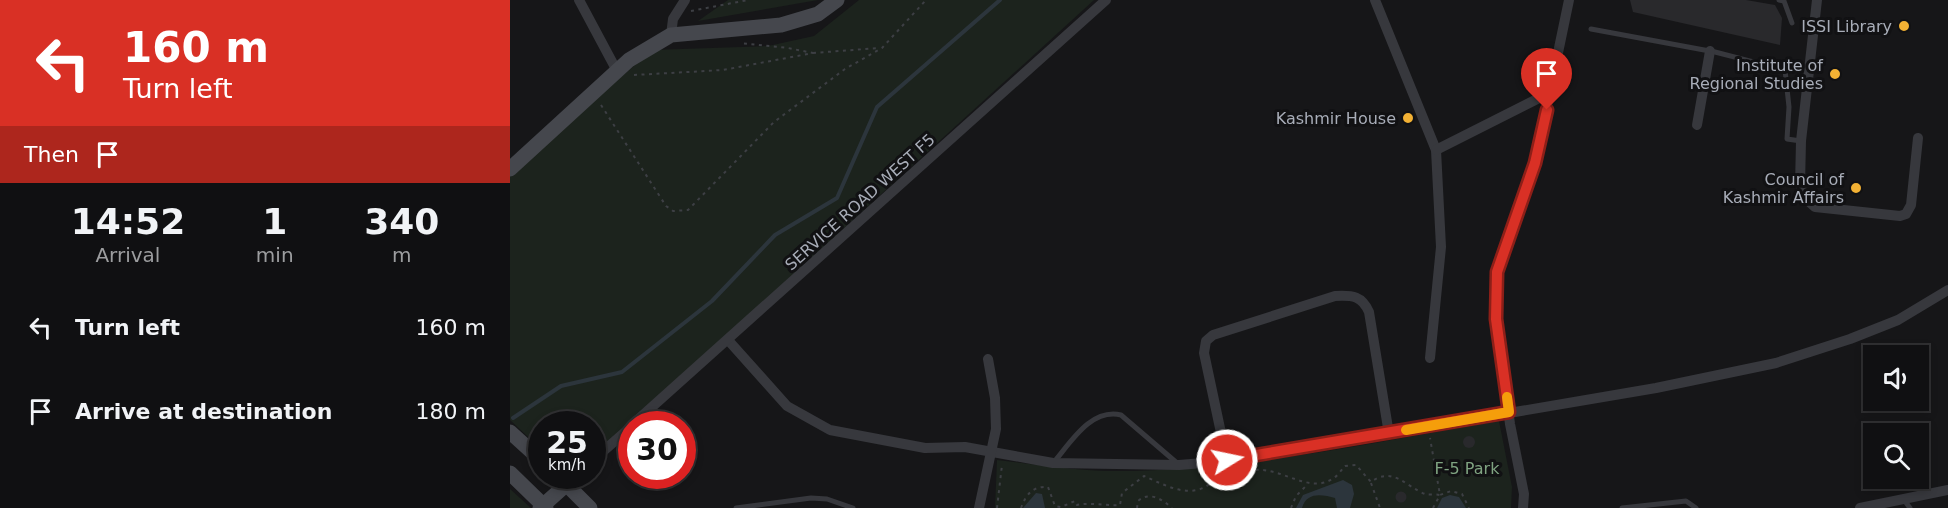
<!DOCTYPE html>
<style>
body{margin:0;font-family:"DejaVu Sans",sans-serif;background:#19191b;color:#f1f3f6;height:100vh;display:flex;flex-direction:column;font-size:22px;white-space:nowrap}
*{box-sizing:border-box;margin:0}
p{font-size:20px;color:#9c9d9f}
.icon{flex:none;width:33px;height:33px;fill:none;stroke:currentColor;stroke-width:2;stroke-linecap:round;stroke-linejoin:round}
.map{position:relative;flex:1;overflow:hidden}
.drawer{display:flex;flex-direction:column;background:#101012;width:510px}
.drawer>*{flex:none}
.banner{background:#d93025;color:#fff;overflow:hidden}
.tools{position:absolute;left:1353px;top:345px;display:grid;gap:12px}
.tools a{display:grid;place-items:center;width:66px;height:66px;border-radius:0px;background:#101012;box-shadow:0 3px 9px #0003,0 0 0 2px #303032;font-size:30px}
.speed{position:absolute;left:18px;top:411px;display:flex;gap:12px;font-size:30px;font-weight:700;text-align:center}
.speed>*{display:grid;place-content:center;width:78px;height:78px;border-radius:50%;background:#101012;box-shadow:0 3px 9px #0003,0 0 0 2px #303032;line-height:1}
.speed small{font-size:15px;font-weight:400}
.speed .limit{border:9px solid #d22;background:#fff;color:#111}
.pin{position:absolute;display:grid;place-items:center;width:51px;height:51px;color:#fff;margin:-62px -26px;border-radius:50% 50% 50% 0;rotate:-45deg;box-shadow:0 0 6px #0007}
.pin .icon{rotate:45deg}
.me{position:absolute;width:66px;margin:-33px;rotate:80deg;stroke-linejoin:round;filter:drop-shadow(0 0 4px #0008)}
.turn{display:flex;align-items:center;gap:21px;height:126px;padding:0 24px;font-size:27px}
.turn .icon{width:78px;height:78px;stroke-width:2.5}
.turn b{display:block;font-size:42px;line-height:51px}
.then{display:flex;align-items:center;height:57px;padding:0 24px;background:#0003;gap:12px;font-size:22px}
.eta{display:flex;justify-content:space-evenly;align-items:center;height:102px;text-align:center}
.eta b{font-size:36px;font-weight:700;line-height:42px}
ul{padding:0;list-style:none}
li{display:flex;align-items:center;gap:18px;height:84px;padding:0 24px}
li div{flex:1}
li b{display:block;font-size:22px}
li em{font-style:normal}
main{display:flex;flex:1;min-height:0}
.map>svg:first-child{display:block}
.green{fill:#1c231d}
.water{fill:#2c353c}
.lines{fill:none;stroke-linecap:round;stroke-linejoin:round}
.stream{stroke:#2c353c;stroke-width:4}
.building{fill:#29292c}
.path{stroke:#3d3f44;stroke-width:2;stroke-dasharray:3 4.5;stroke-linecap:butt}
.lane{stroke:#37383d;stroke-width:5}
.street{stroke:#37383d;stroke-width:10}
.secondary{stroke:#45474d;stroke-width:15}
.route-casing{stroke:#8d1f18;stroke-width:15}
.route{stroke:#d93025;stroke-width:10}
.slow{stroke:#f59e0b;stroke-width:10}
.poi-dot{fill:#f2b134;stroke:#111113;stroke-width:2}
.labels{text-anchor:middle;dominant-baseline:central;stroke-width:6;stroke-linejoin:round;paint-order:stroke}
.poi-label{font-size:16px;fill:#a8adb8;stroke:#111113;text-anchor:end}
.street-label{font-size:16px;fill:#a8adb8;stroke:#111113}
.park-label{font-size:16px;fill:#7fa381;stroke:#111113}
</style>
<main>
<section class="drawer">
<div class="banner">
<div class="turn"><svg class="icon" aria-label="left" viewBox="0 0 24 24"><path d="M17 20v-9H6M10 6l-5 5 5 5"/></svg><div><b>160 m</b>Turn left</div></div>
<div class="then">Then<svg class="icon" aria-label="arrive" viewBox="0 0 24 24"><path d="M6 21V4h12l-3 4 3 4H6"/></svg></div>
</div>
<div class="eta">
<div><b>14:52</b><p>Arrival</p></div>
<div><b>1</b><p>min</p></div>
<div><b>340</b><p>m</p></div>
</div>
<ul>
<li><svg class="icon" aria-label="left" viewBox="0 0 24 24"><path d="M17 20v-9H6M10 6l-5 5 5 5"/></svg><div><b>Turn left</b></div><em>160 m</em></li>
<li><svg class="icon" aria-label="arrive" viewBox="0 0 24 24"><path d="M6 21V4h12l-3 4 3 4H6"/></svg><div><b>Arrive at destination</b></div><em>180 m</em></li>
</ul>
</section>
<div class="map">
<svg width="1438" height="508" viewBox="0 0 1438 508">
<rect width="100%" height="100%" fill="#161618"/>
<g class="green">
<path d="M218,0H308L188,21Z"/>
<path d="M349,0H584L83,457L82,424H32L31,449L0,420V174L142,50L258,46L304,36Z"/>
<path d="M989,421L1002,487L1001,508H485L487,460C523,464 560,470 596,471C729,472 859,443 989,421Z"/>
<path d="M0,489L21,508H0Z"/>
</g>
<g class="water">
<path d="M833,480L842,485L844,494L840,508H827L825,498C813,495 797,491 792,508H786L793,495Z"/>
<path d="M526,493L532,494L535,508H513Z"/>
<path d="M940,495L949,497L956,508H927L932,498Z"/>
</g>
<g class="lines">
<path class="stream" d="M3,418L51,386L112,372L202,301L265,235L327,198L367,107L490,0"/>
</g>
<g class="building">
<path d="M1120,0H1236L1265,5L1272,18L1270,45L1123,12Z"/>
<circle cx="959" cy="442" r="6"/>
<circle cx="891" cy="497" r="5.5"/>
</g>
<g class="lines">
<g class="path">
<path d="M181,11L238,0"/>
<path d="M303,53L369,48"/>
<path d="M124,75L213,70L303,53L278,48L230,43"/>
<path d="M91,105L156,206L163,211L178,210L264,122L335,69L372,48L416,0"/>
<path d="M861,483L870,508"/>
<path d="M487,508L492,465"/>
<path d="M511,508C516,494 523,486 538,487L545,506L551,507L565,501L567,505C581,502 595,506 610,505L612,493L634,476C650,483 670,494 687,490C697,488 703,480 712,477C721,474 733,471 743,470C772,467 799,494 822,479C827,477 831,470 835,466L846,465L861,482C883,466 895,486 915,494C919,495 925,494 930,495L920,438"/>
<path d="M627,508L628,501C639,491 652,499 662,508"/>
<path d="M781,508L786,496L798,484"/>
<path d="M923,508L930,495L941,491L952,494L959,508"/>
</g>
<g class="lane">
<path d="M1269,0L1274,1L1282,23"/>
<path d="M1081,29L1205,52L1275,70L1279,107L1277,139L1291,141"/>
<path d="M544,462C561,442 581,408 611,415L667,463"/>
<path d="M1394,500L1400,508"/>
<path d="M226,508L301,498L317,499L343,508"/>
<path d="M1112,508L1176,501L1186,508"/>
</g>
<g class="street">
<path d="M69,0L107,71"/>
<path d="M865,0L926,150L931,247L920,358"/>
<path d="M1307,0L1291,141L1290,185L1295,198L1305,207L1390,216L1396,214L1401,205L1408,138"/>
<path d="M161,35L163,19L175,0"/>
<path d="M1187,125L1200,51"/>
<path d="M926,150L1041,92"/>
<path d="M218,340L277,406L320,430L415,448L455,447L543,463L669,465L717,461L1146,388L1266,363L1340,339L1388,320L1438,290"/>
<path d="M123,424L596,0"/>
<path d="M82,461L122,426"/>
<path d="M717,461L694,353L696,341L703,335L825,296C843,295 852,296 859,312L879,434"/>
<path d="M469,508L486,429L485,398L478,359"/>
<path d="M1013,508L1014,494L1000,424L986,319L987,272L1025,163L1059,0"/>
<path d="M1350,508L1438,490"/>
</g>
<g class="secondary">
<path d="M0,169L119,60L161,35L271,25L308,14L327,0"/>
<path d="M0,432L32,461"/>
<path d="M0,473L36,508"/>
<path d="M48,476L80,508"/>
<path d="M30,508L57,484"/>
</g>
</g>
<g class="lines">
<defs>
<path id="route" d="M717,460L999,412L986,319L987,272L1025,163L1037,110"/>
</defs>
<use href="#route" class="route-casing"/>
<use href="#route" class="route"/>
<path class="slow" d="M896,430L999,412L997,397"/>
</g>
<g class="poi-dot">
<circle cx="1394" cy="26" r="6"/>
<circle cx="1325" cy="74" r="6"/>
<circle cx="898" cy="118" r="6"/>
<circle cx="1346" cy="188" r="6"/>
</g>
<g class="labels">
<g class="poi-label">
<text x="1382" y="26">ISSI Library</text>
<text x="1313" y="65">Institute of<tspan x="1313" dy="18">Regional Studies</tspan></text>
<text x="886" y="118">Kashmir House</text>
<text x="1334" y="179">Council of<tspan x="1334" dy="18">Kashmir Affairs</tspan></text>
</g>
<g class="street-label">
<text transform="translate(350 202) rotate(-42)">SERVICE ROAD WEST F5</text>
</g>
<g class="park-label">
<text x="957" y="468">F-5 Park</text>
</g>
</g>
</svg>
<div class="tools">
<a><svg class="icon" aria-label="sound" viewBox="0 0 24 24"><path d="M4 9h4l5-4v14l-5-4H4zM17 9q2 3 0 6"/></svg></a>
<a><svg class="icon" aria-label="search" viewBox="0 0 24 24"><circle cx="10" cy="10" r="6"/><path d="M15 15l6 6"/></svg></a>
</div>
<div class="speed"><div>25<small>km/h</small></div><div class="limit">30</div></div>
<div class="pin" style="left:1037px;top:110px;background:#d93025"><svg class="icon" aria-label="arrive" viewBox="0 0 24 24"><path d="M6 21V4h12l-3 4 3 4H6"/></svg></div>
<svg class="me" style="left:717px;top:460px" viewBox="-20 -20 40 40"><circle r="17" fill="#d93025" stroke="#fff" stroke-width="3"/><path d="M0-11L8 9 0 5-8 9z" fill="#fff"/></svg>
</div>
</main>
